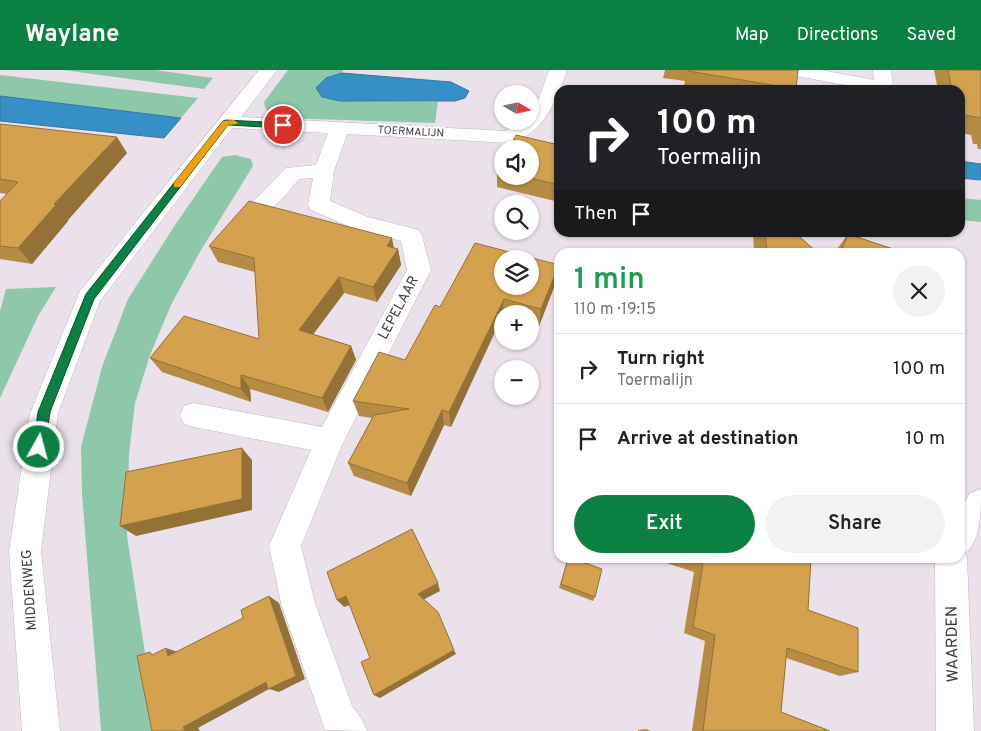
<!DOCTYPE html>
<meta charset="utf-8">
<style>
body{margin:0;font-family:Overpass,sans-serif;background:#f2f2f2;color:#202124;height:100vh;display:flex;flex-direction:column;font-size:19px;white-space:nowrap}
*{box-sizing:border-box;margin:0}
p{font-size:16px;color:#757577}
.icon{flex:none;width:28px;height:28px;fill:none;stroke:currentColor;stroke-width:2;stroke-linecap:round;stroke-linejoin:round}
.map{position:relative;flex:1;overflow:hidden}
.side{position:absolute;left:554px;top:178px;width:411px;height:315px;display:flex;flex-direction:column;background:#fff;border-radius:15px;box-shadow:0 1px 4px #0004}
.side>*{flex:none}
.banner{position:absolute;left:554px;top:15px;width:411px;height:152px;border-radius:15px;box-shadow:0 1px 4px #0004;background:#202124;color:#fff;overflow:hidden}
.needle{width:32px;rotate:99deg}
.buttons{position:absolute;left:494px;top:15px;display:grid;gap:10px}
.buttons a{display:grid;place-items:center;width:45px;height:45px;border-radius:50%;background:#fff;box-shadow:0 1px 4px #0004;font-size:25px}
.pin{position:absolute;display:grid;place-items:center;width:42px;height:42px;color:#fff;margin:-21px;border:2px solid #fff;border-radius:50%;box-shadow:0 1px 5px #0007}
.me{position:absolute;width:55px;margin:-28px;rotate:7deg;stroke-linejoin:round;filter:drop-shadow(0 0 4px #0008)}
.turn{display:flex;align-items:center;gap:18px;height:105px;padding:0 20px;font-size:22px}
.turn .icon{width:65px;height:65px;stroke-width:2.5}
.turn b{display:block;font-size:35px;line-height:42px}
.then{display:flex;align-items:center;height:48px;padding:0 20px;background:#0003;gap:10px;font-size:19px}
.round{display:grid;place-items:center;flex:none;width:52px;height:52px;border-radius:26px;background:#f2f2f2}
.headline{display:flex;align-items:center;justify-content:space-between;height:85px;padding:0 20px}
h1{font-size:30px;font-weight:600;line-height:38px;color:#1e9e55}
.primary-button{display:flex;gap:10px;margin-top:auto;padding:10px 20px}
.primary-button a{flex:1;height:58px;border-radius:30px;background:#0b8043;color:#fff;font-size:20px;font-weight:600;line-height:58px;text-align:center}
.primary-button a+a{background:#f2f2f2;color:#202124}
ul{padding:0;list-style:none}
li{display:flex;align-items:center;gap:15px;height:70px;padding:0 20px;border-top:1px solid #e0e0e0}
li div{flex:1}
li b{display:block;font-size:19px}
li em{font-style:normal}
header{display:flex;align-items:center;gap:30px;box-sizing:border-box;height:70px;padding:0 25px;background:#0b8043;color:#fff}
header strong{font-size:24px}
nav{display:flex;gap:28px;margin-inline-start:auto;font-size:18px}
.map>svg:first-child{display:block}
.green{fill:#8ec8aa}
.water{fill:#368fc6;stroke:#39769e}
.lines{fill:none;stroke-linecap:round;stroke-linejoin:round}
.minor-casing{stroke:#c0b6bf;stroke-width:1}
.minor{fill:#fff;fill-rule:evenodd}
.wall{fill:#b68b43}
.shaded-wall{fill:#947137}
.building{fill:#d4a24e;stroke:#947137;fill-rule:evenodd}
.route{fill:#0b8043;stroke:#07532c}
.slow{fill:#f59e0b}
.labels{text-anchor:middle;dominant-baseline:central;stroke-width:4;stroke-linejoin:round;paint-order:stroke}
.far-street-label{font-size:11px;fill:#3f3b3f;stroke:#fff}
.street-label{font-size:14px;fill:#3f3b3f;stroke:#fff}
.near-street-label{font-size:16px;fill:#3f3b3f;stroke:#fff}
</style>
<header>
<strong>Waylane</strong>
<nav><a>Map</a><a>Directions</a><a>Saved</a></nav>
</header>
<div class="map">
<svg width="981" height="661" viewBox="0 0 981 661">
<rect width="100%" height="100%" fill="#ebe1ea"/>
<g class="green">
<path d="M63,0H155L213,8L204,19Z"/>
<path d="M288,0H343L342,3L326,8L322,27L340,31L438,32L435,53L283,48C272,46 266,44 264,32Z"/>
<path d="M0,5L198,28L181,48L0,26Z"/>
<path d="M235,85L251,89L253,96L201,180L171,235L150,285L135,333L129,384L127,466L157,661H101L82,424L81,377L102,297L128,229L175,155L222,87Z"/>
<path d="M960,128L981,130V152L960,150Z"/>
<path d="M56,217L38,246L0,328V241L6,219Z"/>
</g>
<g class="water">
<path d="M342,3L451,12L469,21L465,28L455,31H340L322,27L316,18L326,8Z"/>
<path d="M0,26L181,48L164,68L0,51Z"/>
<path d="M960,91L981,94V110L960,108Z"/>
</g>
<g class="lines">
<defs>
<g id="minor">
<path d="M259,0H277L241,47L506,61L522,51H530V42L539,28L549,0H567C557,29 544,64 510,73L347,64L334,101L330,131L368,147L419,160L422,166L431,200L342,375L301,476L315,533L352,636L361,648L367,661L325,660L281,533L269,476L311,380L194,357L184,354L180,345L184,336L194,333L322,357L407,200L401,171L353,158L311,140L308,135L313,108L299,109C287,122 274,145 255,140L252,135L255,130L286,98L316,95L328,63L232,58L100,231L58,343L41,481L60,661H22L9,481L30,343L80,221Z"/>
<path d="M783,0H821L874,10L873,0H891L893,17L891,20H871L792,5L786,4Z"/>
<path d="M981,419C981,438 981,473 965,483L967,488L974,661H936L935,488H960V440L970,423Z"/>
</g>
</defs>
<use href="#minor" class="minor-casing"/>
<use href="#minor" class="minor"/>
</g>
<g class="wall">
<path d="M665,0H798L796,20H710L684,15L685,11L663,8Z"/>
<path d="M934,0H981V79H978L977,74H973L971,65L960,63V20H938Z"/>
<path d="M0,54L127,83L68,150V151L32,194L0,189V131L7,124L0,123Z"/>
<path d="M559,75V132L497,117V100L502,90V106H530Z"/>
<path d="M753,162H794L817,182H754Z"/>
<path d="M848,164L902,182H835Z"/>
<path d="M209,176L394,178L398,179L401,195L377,232L344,223L313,264L351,276L356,290L328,342L250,319L251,332L162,302L150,288L259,269L255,202L218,192Z"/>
<path d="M559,195L556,212L539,256L530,253V244H502L451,357L444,355L411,426L354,406L348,393L372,348L359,346L353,331L405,290L440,237Z"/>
<path d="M568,488L595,527L593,531L559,518Z"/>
<path d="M651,488H811L808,540L858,602L840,606L786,588L781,642L830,661H692L705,571L684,563L694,502Z"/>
<path d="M646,659L651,661H638V660Z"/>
</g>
<g class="shaded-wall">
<path d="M117,67L127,83L68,150V151L32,194L18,178L54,134Z"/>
<path d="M392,168L395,184L398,179L401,195L377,232L373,217L387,176Z"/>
<path d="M559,195L556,212L539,256L541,239Z"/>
<path d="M339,207L344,223L306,274L299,260Z"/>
<path d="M504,229L502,247L451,357L449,342Z"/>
<path d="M351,276L356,290L328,342L322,328Z"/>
<path d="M241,305L250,319L251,332L241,319Z"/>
<path d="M442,340L444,355L411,426L407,413Z"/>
<path d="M242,378L252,390V440L136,466L120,456Z"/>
<path d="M438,513L440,521L421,531L418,524Z"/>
<path d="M269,526L279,533L305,609L279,622L269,619L198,658L200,661H185L183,657L266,612Z"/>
<path d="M346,526L353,534L344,537L337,530Z"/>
<path d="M166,578L181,583L168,586Z"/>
<path d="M454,580L456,584L380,628L374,625Z"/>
</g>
<g class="building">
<path d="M688,0H798L796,19L688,1Z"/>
<path d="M948,0H981V48L960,44V20H952Z"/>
<path d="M0,54L117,67L54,134L56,135L18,178L0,176V131L18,112L0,109Z"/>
<path d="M516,65L559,75V115L522,106H530V79H509Z"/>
<path d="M502,90V102L497,100Z"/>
<path d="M249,131L392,168L387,176L398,179L373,217L339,207L299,260L351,276L322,328L241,305V319L150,288L184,246L259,269L254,188L209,176Z"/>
<path d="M765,162H794L817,182H767Z"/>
<path d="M848,164L902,182H841Z"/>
<path d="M475,173L559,195L541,239L504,229L449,342L442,340L407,413L348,393L374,345L409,339L353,331L379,282L405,290L435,235L440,237ZM502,189H530V216H502Z"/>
<path d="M960,267L962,302H960Z"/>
<path d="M242,378V429L120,456L126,402Z"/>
<path d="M412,459L438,513L418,524L438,542L454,580L374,625L361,592L370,588L346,526L337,530L327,502Z"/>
<path d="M568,488H571L602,499L595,527L561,514Z"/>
<path d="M685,488H811L808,540L858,558V602L787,578L781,642L830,661H703L715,565L693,557L703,494Z"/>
<path d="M269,526L296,606L268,619L266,612L183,657L185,661H152L137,586L150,582L152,585L166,578L168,586L243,548L241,540Z"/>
</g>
<path class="route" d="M226,50L283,53L287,55L283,58L228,55L94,229L50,342L45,377L43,381L39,383L35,381L33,377L38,342L86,224L223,51Z"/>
<path class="slow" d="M234,50L238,53L237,54L228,55L180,117H174V113L223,51Z"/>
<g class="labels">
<g class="far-street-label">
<text transform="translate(411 62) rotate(3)">TOERMALIJN</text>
</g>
<g class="street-label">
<text transform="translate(399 238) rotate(-62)">LEPELAAR</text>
<text transform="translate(30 520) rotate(-94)">MIDDENWEG</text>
</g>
<g class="near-street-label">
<text transform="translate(953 574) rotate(-91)">WAARDEN</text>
</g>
</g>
</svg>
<div class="buttons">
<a><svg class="needle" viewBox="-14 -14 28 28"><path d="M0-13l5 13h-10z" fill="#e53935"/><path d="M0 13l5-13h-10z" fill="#757577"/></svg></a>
<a><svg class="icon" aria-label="sound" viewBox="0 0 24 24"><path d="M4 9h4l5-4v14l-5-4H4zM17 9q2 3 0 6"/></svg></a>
<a><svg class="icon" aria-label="search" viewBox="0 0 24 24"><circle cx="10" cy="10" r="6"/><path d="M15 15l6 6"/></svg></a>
<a><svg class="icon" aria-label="layers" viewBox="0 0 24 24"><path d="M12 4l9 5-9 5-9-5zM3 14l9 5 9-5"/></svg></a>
<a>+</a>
<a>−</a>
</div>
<div class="pin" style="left:283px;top:55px;background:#d93025"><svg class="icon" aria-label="arrive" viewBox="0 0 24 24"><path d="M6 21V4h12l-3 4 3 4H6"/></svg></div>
<svg class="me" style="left:39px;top:377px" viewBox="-20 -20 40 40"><circle r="17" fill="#0b8043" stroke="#fff" stroke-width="3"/><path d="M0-11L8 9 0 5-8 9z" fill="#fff"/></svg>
<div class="banner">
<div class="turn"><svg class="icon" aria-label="right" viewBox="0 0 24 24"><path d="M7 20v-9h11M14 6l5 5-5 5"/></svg><div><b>100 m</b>Toermalijn</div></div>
<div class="then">Then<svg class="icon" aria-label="arrive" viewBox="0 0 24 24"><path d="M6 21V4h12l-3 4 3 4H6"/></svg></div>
</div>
<section class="side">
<div class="headline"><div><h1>1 min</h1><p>110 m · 19:15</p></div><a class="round"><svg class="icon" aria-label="close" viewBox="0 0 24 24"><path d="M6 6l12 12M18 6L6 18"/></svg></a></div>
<ul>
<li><svg class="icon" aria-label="right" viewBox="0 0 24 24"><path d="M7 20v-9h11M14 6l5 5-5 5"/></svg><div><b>Turn right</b><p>Toermalijn</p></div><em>100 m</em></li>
<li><svg class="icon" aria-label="arrive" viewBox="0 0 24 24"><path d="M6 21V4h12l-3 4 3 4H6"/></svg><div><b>Arrive at destination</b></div><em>10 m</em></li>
</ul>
<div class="primary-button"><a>Exit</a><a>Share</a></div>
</section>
</div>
